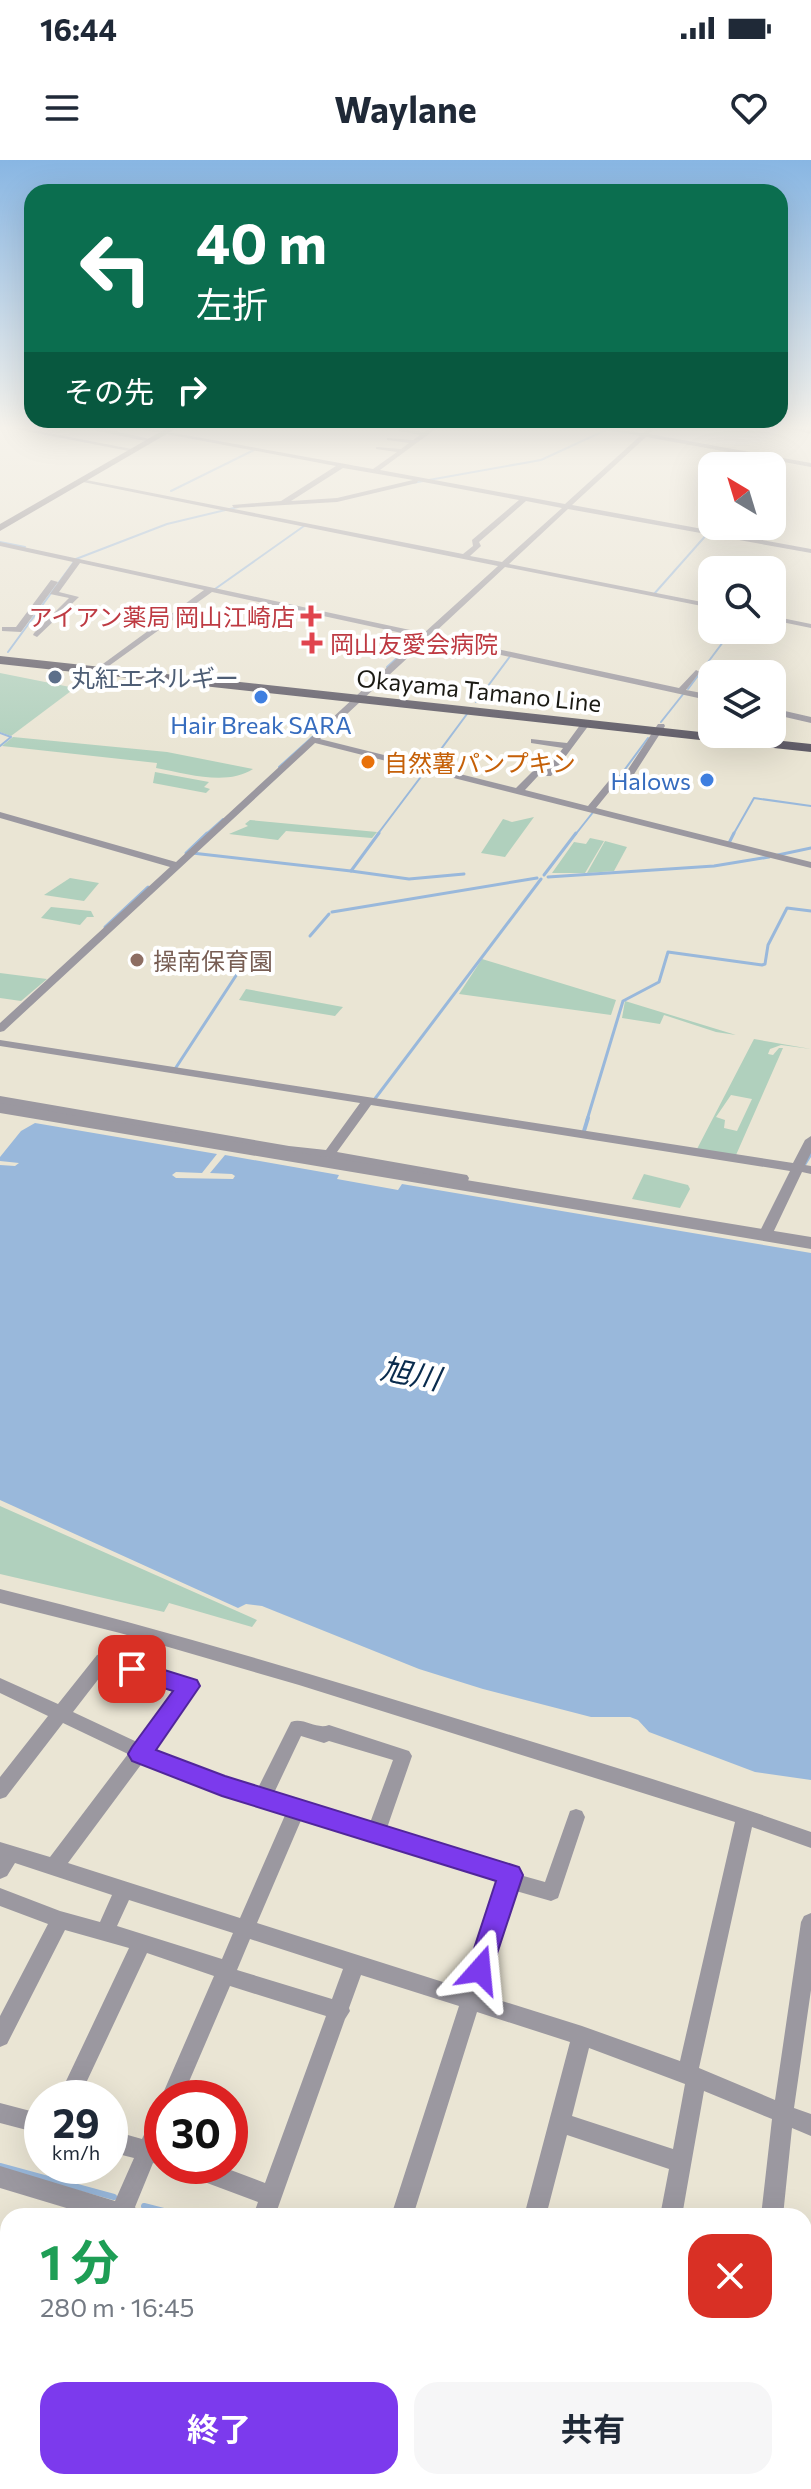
<!DOCTYPE html>
<html lang="ja">
<meta charset="utf-8">
<style>
body{margin:0;font-family:Commissioner,"Noto Sans JP",sans-serif;background:#f6f6f7;color:#1f2937;height:100vh;display:flex;flex-direction:column;font-size:30px;white-space:nowrap}
*{box-sizing:border-box;margin:0}
p{font-size:26px;color:#747a83}
.icon{flex:none;width:44px;height:44px;fill:none;stroke:currentColor;stroke-width:2;stroke-linecap:round;stroke-linejoin:round}
.map{position:relative;flex:1;overflow:hidden}
.details{position:absolute;left:0px;top:2048px;width:812px;height:282px;display:flex;flex-direction:column;background:#fff;border-radius:24px 24px 0 0;box-shadow:0 8px 32px #0002}
.details>*{flex:none}
.banner{position:absolute;left:24px;top:24px;width:764px;height:244px;border-radius:24px;box-shadow:0 8px 32px #0002;background:#0b6e4f;color:#fff;overflow:hidden}
.needle{width:52px;rotate:322deg}
.fabs{position:absolute;left:698px;top:292px;display:grid;gap:16px}
.fabs a{display:grid;place-items:center;width:88px;height:88px;border-radius:16px;background:#fff;box-shadow:0 8px 32px #0002;font-size:40px}
.speed{position:absolute;left:24px;top:1920px;display:flex;gap:16px;font-size:40px;font-weight:700;text-align:center}
.speed>*{display:grid;place-content:center;width:104px;height:104px;border-radius:50%;background:#fff;box-shadow:0 8px 32px #0002;line-height:1}
.speed small{font-size:20px;font-weight:400}
.speed .limit{border:12px solid #d22;background:#fff;color:#111}
.pin{position:absolute;display:grid;place-items:center;width:68px;height:68px;color:#fff;margin:-34px;border-radius:16px;box-shadow:0 4px 12px #0006}
.me{position:absolute;width:88px;margin:-44px;rotate:18deg;stroke-linejoin:round;filter:drop-shadow(0 0 6px #0008)}
.turn{display:flex;align-items:center;gap:28px;height:168px;padding:0 40px;font-size:36px}
.turn .icon{width:104px;height:104px;stroke-width:2.5}
.turn b{display:block;font-size:56px;line-height:68px}
.then{display:flex;align-items:center;height:76px;padding:0 40px;background:#0003;gap:16px;font-size:30px}
.round{display:grid;place-items:center;flex:none;width:84px;height:84px;border-radius:24px;background:#f6f6f7}
.summary{display:flex;align-items:center;justify-content:space-between;height:136px;padding:0 40px}
h1{font-size:48px;font-weight:700;line-height:60px;color:#1e9e55}
.cta{display:flex;gap:16px;margin-top:auto;padding:16px 40px}
.cta a{flex:1;height:92px;border-radius:24px;background:#7c3aed;color:#fff;font-size:32px;font-weight:700;line-height:92px;text-align:center}
.cta a+a{background:#f6f6f7;color:#1f2937}
.status{display:flex;justify-content:space-between;align-items:center;height:56px;padding:0 40px;background:#fff;direction:ltr}
.status svg{height:22px;fill:currentColor}
header{display:flex;justify-content:space-between;align-items:center;height:104px;padding:0 40px;background:#fff;font-size:36px;font-weight:700}
.map>svg:first-child{display:block}
.green{fill:#b0d0bd;fill-rule:evenodd}
.water{fill:#99b8db}
.lines{fill:none;stroke-linecap:round;stroke-linejoin:round}
.stream-far3{stroke:#99b8db;stroke-width:2}
.stream-far2{stroke:#99b8db;stroke-width:3}
.stream-far1{stroke:#99b8db;stroke-width:4}
.stream{stroke:#99b8db;stroke-width:6}
.minor{fill:#9b98a0;fill-rule:evenodd}
.tertiary{fill:#9b98a0;fill-rule:evenodd}
.secondary{fill:#78747e;fill-rule:evenodd}
.primary{fill:#5e5a66;fill-rule:evenodd}
.route{fill:#7c3aed;stroke:#51269a;stroke-width:2}
.health-dot{fill:#e0444e;stroke:#fff;stroke-width:3}
.service-dot{fill:#5c6f8a;stroke:#fff;stroke-width:3}
.shop-dot{fill:#3f7fe0;stroke:#fff;stroke-width:3}
.food-dot{fill:#e8710a;stroke:#fff;stroke-width:3}
.education-dot{fill:#8d6e63;stroke:#fff;stroke-width:3}
.labels{text-anchor:middle;dominant-baseline:central;stroke-width:8;stroke-linejoin:round;paint-order:stroke}
.far-health-label{font-size:24px;fill:#be3a42;stroke:#fff;text-anchor:end}
.far-service-label{font-size:24px;fill:#4e5e75;stroke:#fff;text-anchor:start}
.far-street-label{font-size:24px;fill:#1b1a13;stroke:#fff}
.far-shop-label{font-size:24px;fill:#366cbe;stroke:#fff}
.far-food-label{font-size:24px;fill:#c56008;stroke:#fff;text-anchor:start}
.far-education-label{font-size:24px;fill:#785e54;stroke:#fff;text-anchor:start}
.water-label{font-size:30px;font-style:italic;fill:#092b4d;stroke:#fff}
</style>
<div class="status"><b>16:44</b><svg viewBox="0 0 49 12"><path d="M0 12V9h3v3zM5 12V6h3v6zM10 12V3h3v9zM15 12V0h3v12zM26 1h20v11H26zM47 4h2v5h-2z"/></svg></div>
<header><svg class="icon" aria-label="menu" viewBox="0 0 24 24"><path d="M4 6h16M4 12h16M4 18h16"/></svg>Waylane<svg class="icon" aria-label="heart" viewBox="0 0 24 24"><path d="M12 20l-8-8c-3-5 5-10 8-4 3-6 11-1 8 4z"/></svg></header>
<div class="map">
<svg width="811" height="2329" viewBox="0 0 811 2329">
<rect width="100%" height="100%" fill="#eae5d4"/>
<g class="green">
<path d="M0,513L75,528L11,576L0,572Z"/>
<path d="M13,577L167,592L253,609C227,626 188,614 156,608L157,603L2,586Z"/>
<path d="M155,612L209,622L204,627L210,629L206,633L153,623Z"/>
<path d="M534,657L505,697L481,693L503,659L512,662Z"/>
<path d="M250,660L377,672L372,678L286,671L278,680L229,674L248,666L245,664Z"/>
<path d="M590,678L604,681L585,713H552L574,682L586,684Z"/>
<path d="M605,681L627,687L614,711L587,713Z"/>
<path d="M70,718L99,723L84,741L44,735Z"/>
<path d="M51,747L91,751L94,757H87L80,765L41,758Z"/>
<path d="M482,799L616,840L611,855L459,834Z"/>
<path d="M0,813L47,819L21,841L0,838Z"/>
<path d="M246,829L343,847L335,856L239,840Z"/>
<path d="M625,841L736,875L716,872L664,855L660,864L622,858Z"/>
<path d="M754,879L811,889L781,885L770,889L768,894L773,895L779,888H783L736,995L697,989ZM731,935L752,939L737,971L724,968L725,960L716,957Z"/>
<path d="M644,1014L688,1025L690,1029L680,1048L632,1039Z"/>
<path d="M0,1346L257,1460L252,1467L169,1443L164,1452L0,1414Z"/>
</g>
<path class="water" d="M35,963L217,994L202,1013L176,1012L172,1015L176,1018L233,1019L235,1016L232,1014L210,1013L225,995L339,1015L337,1019L398,1030L402,1024L811,1093V1620L755,1612L649,1572L638,1560L630,1557H591L483,1529L419,1509L262,1446L246,1444L238,1448L0,1340V1005L15,1006L19,1003L0,1001V997L21,971Z"/>
<g class="lines">
<g class="stream-far3">
<path d="M597,268L626,273"/>
<path d="M412,323L541,300L606,270"/>
<path d="M171,331L254,290"/>
<path d="M0,382L25,387"/>
<path d="M215,429L304,366"/>
<path d="M654,434L708,373"/>
<path d="M8,492L76,399L167,364L238,347"/>
<path d="M387,507L418,479"/>
<path d="M688,529L732,470"/>
<path d="M476,542L511,495"/>
<path d="M661,562L684,533"/>
<path d="M0,573L11,577L0,586"/>
<path d="M279,607L320,570"/>
<path d="M427,608L467,554"/>
<path d="M620,616L648,578"/>
<path d="M205,675L223,659"/>
<path d="M377,675L426,610"/>
<path d="M575,675L594,651"/>
<path d="M733,675L754,638L811,646"/>
</g>
<g class="stream-far2">
<path d="M725,683H729L734,673"/>
<path d="M186,693L207,673"/>
<path d="M192,693L351,711L379,673"/>
<path d="M778,695L811,688"/>
<path d="M351,711L409,719L464,714"/>
<path d="M544,715L576,673"/>
<path d="M548,717L714,706L769,697"/>
<path d="M332,752L537,718"/>
<path d="M105,767L148,727"/>
<path d="M310,776L329,754"/>
<path d="M175,909L239,811"/>
<path d="M374,940L541,719"/>
<path d="M587,960L623,841L659,822L668,792L762,805L765,804L768,785L787,748L811,751"/>
</g>
<g class="stream-far1">
<path d="M584,971L588,958"/>
<path d="M802,1008L811,993"/>
</g>
<g class="stream">
<path d="M0,2006L114,2037"/>
<path d="M144,2046L183,2056"/>
</g>
<g class="minor">
<path d="M10,268H22L137,290L134,292Z"/>
<path d="M94,268H102L154,280L151,282L96,271Z"/>
<path d="M134,268H146L373,309L397,292L376,289V287L401,289L409,283L387,280V278L413,280L420,275L399,271V269L424,272L430,268H437L380,310L565,344L640,276L602,268L643,273L649,268H655L649,274L811,303V307L646,277L572,345L811,389V393L568,349L509,404L712,444V448L505,407L432,475L679,528L696,510L700,512L686,530L712,535V541L428,479L320,579L516,628L533,611H546L563,588L531,583V579L567,583L583,561H589V565L551,616H538L525,630L588,646L612,617H623L658,564H664L665,566L629,622H617L596,648L811,702V708L315,583L4,871L0,872V863L170,707L0,658V652L176,702L420,477L212,432L99,513L95,511L96,509L204,430L80,403L59,432L79,437L37,477L33,475L34,473L69,438L50,434L73,402L0,386V382L424,473L498,406L78,321L81,319L463,394L473,386L472,380L519,340L418,321L417,323L337,342L234,348L232,345L281,341L336,306ZM343,308L413,320L337,338L291,341ZM526,341L562,348L502,402L470,396L481,386L479,382Z"/>
<path d="M787,268L811,270V274Z"/>
<path d="M51,420L58,422L21,472L2,471V467H16Z"/>
<path d="M772,456L811,464V468L772,460Z"/>
<path d="M772,548L811,557V563L772,554Z"/>
<path d="M0,880L793,1003L805,980L811,976V993L805,1005L811,1006V1014L802,1012L772,1075L765,1079L758,1075L790,1011L371,945L337,992L467,1015L469,1018L466,1027L461,1028L456,1027V1021L329,998L294,994L287,999L283,998L282,993L0,944V936L289,986L326,990L360,943L0,886Z"/>
<path d="M0,1429C159,1468 315,1515 471,1563C585,1598 699,1632 811,1672V1688L752,1667L699,1908L775,1940L801,1762L804,1756L811,1753V1830L794,1948L811,1954V1976L792,1968L783,2056H761L772,1959L704,1931L682,2056H660L669,2009L567,1975L546,2056H524L570,1882L477,1852L413,2056H391L459,1846L361,1815L349,1848L350,1851L345,1859L275,2056H253L258,2042L183,2014L180,2006H220L265,2023L326,1856L230,1826L182,1938H162V1941L161,1938L164,1931L214,1816L147,1793L79,1938H58L129,1788L65,1770L7,1884L0,1887V1856L48,1764L0,1746V1728L60,1751L100,1762L112,1735L15,1703L7,1716L0,1719V1682L50,1697L128,1594L63,1563L6,1637L0,1639V1617L48,1556L0,1533V1518L58,1544L97,1495L103,1493L195,1521L198,1526L195,1531L152,1589L188,1607L258,1628L291,1562C304,1557 316,1570 329,1565L409,1591L412,1596L387,1668L511,1706L518,1709L520,1715L545,1722L570,1651L576,1649L582,1651L585,1657L558,1738L551,1741L516,1731L483,1835L582,1866L680,1901L735,1662L299,1525L120,1473L0,1443ZM107,1508L177,1529L137,1582L73,1552ZM301,1576L324,1583L329,1581L393,1600L370,1663L274,1633ZM143,1602L184,1621L286,1653L240,1758L68,1703ZM302,1658L500,1720L465,1829L257,1763ZM129,1740L233,1773L222,1799L117,1766ZM250,1779L343,1809L332,1839L237,1810ZM589,1888L685,1924L673,1989L572,1956Z"/>
<path d="M0,1943L42,1954V1974L0,1963Z"/>
<path d="M162,1948V2006L153,2003L135,2047L140,2056H93L0,2028V2006L115,2041L134,1998L110,1992V1970L142,1979L155,1951Z"/>
<path d="M8,2241V2276L0,2279V2245Z"/>
<path d="M804,2246L811,2248V2272L804,2270Z"/>
<path d="M244,2322H269L266,2329H241Z"/>
<path d="M426,2322H469L472,2329H429Z"/>
<path d="M666,2322H690L689,2329H665Z"/>
</g>
<path class="tertiary" d="M0,943L811,1077V1089L0,953Z"/>
<path class="secondary" d="M167,268H177L0,371V364Z"/>
<path class="primary" d="M0,496L811,584V592L0,504Z"/>
</g>
<linearGradient id="sky" x2="0" y2="1"><stop stop-color="#88b6e3"/><stop offset="0.45" stop-color="#f6f3ec"/><stop offset="1" stop-color="#f6f3ec" stop-opacity="0"/></linearGradient>
<rect width="811" height="594" fill="url(#sky)"/>
<path class="route" d="M132,1500L197,1520L200,1526L156,1590L225,1616L519,1707L523,1715L489,1818L480,1822L471,1818L467,1810L496,1721L222,1636L132,1601L128,1594L132,1587L173,1531L124,1515L121,1509L124,1502Z"/>
<g class="health-dot">
<path d="M307 444h8v8h8v8h-8v8h-8v-8h-8v-8h8z"/>
<path d="M308 471h8v8h8v8h-8v8h-8v-8h-8v-8h8z"/>
</g>
<circle class="service-dot" cx="55" cy="517" r="8"/>
<g class="shop-dot">
<circle cx="261" cy="537" r="8"/>
<circle cx="707" cy="620" r="8"/>
</g>
<circle class="food-dot" cx="368" cy="602" r="8"/>
<circle class="education-dot" cx="137" cy="800" r="8"/>
<g class="labels">
<g class="far-health-label">
<text x="295" y="456">アイアン薬局 岡山江崎店</text>
<text x="330" y="483" text-anchor="start">岡山友愛会病院</text>
</g>
<g class="far-service-label">
<text x="71" y="517">丸紅エネルギー</text>
</g>
<g class="far-street-label">
<text transform="translate(479 530) rotate(6)">Okayama Tamano Line</text>
</g>
<g class="far-shop-label">
<text x="261" y="564">Hair Break SARA</text>
<text x="691" y="620" text-anchor="end">Halows</text>
</g>
<g class="far-food-label">
<text x="384" y="602">自然薯パンプキン</text>
</g>
<g class="far-education-label">
<text x="153" y="800">操南保育園</text>
</g>
<g class="water-label">
<text transform="translate(411 1212) rotate(11)">旭川</text>
</g>
</g>
</svg>
<div class="fabs">
<a><svg class="needle" viewBox="-14 -14 28 28"><path d="M0-13l5 13h-10z" fill="#e53935"/><path d="M0 13l5-13h-10z" fill="#747a83"/></svg></a>
<a><svg class="icon" aria-label="search" viewBox="0 0 24 24"><circle cx="10" cy="10" r="6"/><path d="M15 15l6 6"/></svg></a>
<a><svg class="icon" aria-label="layers" viewBox="0 0 24 24"><path d="M12 4l9 5-9 5-9-5zM3 14l9 5 9-5"/></svg></a>
</div>
<div class="speed"><div>29<small>km/h</small></div><div class="limit">30</div></div>
<div class="pin" style="left:132px;top:1509px;background:#d93025"><svg class="icon" aria-label="arrive" viewBox="0 0 24 24"><path d="M6 21V4h12l-3 4 3 4H6"/></svg></div>
<svg class="me" style="left:480px;top:1810px" viewBox="-20 -20 40 40"><path d="M0-17L14 15 0 8-14 15z" fill="#7c3aed" stroke="#fff" stroke-width="4"/></svg>
<div class="banner">
<div class="turn"><svg class="icon" aria-label="left" viewBox="0 0 24 24"><path d="M17 20v-9H6M10 6l-5 5 5 5"/></svg><div><b>40 m</b>左折</div></div>
<div class="then">その先<svg class="icon" aria-label="right" viewBox="0 0 24 24"><path d="M7 20v-9h11M14 6l5 5-5 5"/></svg></div>
</div>
<section class="details">
<div class="summary"><div><h1>1 分</h1><p>280 m · 16:45</p></div><a class="round" style="background:#d93025;color:#fff"><svg class="icon" aria-label="close" viewBox="0 0 24 24"><path d="M6 6l12 12M18 6L6 18"/></svg></a></div>
<div class="cta"><a>終了</a><a>共有</a></div>
</section>
</div>
